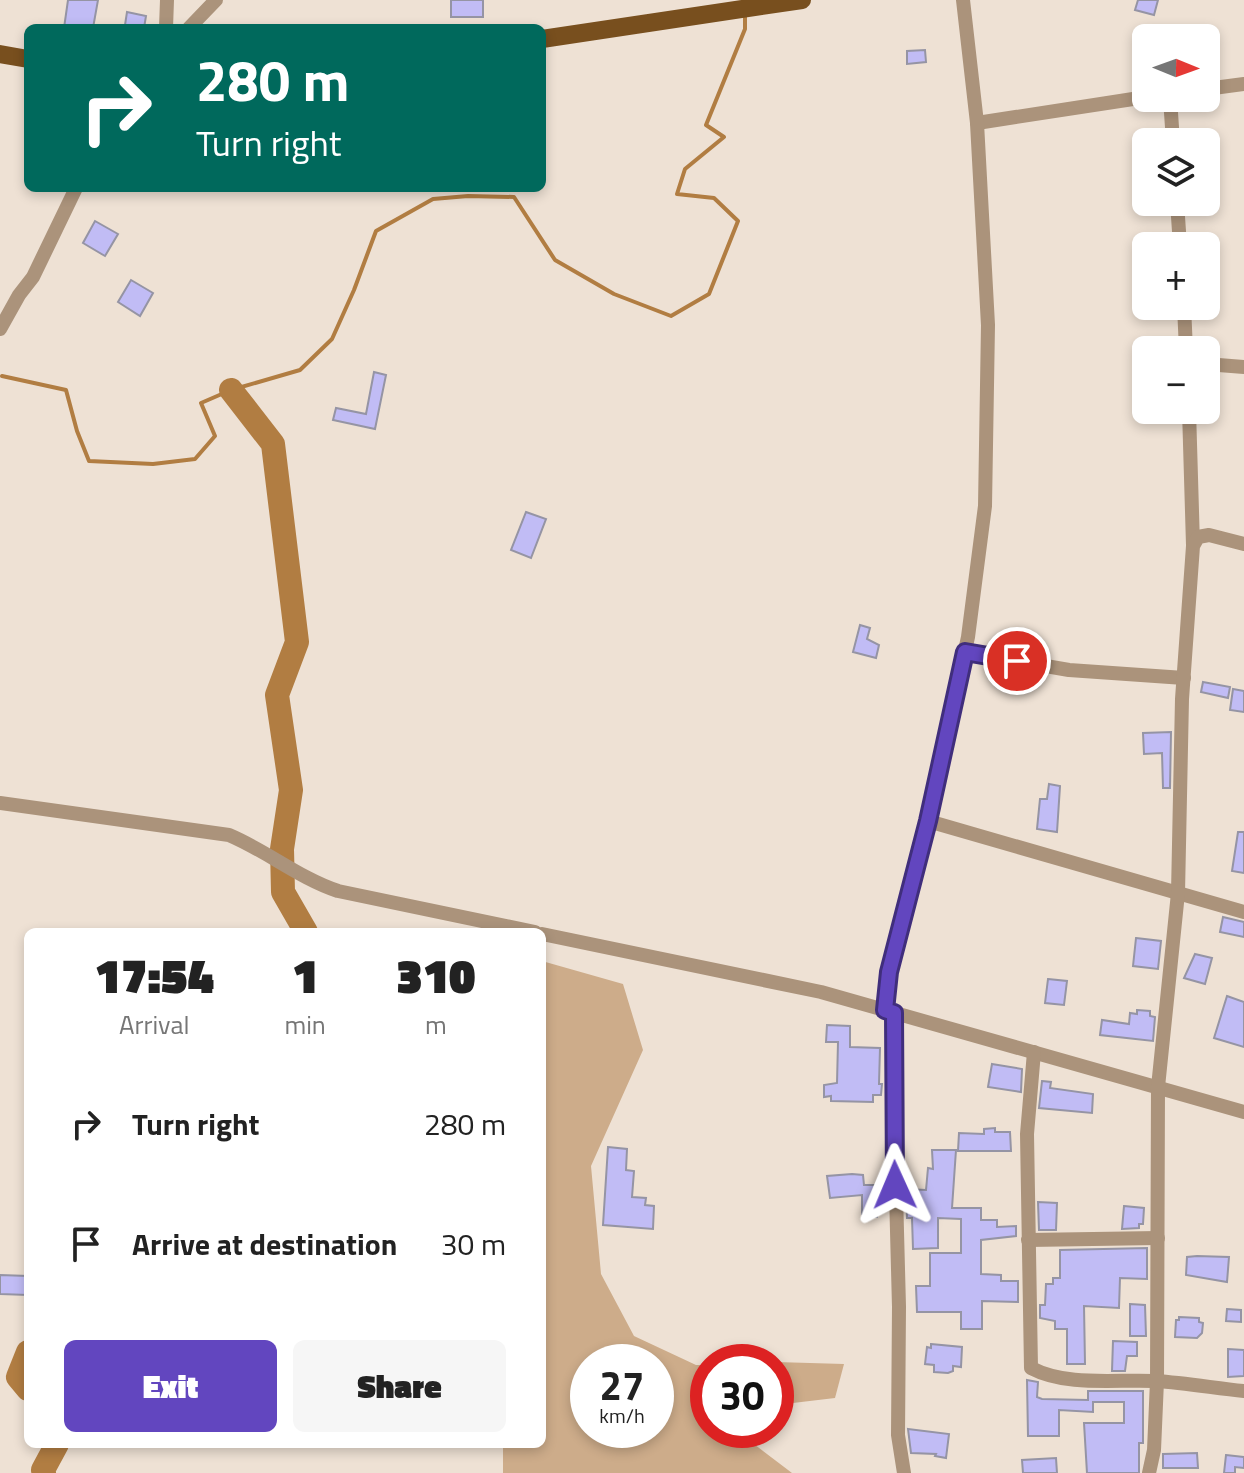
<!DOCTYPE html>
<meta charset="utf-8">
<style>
body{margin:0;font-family:"Titillium Web",sans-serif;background:#f6f6f6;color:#222;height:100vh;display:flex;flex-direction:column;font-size:30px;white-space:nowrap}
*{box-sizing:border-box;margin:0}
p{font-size:26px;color:#767676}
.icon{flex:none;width:44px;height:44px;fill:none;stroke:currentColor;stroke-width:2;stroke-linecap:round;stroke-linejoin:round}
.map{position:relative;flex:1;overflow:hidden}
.details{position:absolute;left:24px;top:928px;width:522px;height:520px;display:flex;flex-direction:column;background:#fff;border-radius:12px;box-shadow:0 4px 12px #0003}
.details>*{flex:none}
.banner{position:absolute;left:24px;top:24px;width:522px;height:168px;border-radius:12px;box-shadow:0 4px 12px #0003;background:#00695c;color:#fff;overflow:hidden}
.needle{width:52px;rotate:91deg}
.buttons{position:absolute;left:1132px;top:24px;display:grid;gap:16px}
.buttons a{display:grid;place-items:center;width:88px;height:88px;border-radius:12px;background:#fff;box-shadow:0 4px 12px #0003;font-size:40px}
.speed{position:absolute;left:570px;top:1344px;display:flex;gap:16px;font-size:40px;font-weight:700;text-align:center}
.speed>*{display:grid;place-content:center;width:104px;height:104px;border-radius:50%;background:#fff;box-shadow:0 4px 12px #0003;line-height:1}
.speed small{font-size:20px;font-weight:400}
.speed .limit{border:12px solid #d22;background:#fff;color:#111}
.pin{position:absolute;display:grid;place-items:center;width:68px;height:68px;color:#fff;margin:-34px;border:4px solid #fff;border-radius:50%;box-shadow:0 2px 8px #0007}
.me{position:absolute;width:88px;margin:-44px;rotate:359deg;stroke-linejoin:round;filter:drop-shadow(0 0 6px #0008)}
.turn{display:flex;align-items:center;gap:28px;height:168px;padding:0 40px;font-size:36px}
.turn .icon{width:104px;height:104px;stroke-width:2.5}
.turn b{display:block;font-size:56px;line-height:68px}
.eta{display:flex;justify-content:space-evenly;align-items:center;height:136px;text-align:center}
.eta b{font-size:48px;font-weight:800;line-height:56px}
.cta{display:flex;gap:16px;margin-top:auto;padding:16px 40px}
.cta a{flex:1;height:92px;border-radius:12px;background:#6246bf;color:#fff;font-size:32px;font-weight:800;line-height:92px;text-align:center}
.cta a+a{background:#f6f6f6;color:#222}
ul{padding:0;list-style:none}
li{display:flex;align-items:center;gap:24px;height:120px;padding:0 40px}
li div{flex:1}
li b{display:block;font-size:30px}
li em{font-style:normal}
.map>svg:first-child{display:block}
.green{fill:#cdac8a;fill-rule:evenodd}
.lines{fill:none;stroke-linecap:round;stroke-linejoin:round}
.stream{stroke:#b17d42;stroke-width:4}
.river{stroke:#b17d42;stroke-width:24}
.building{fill:#c1bcf5;stroke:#9594a4;stroke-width:2}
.minor{stroke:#ab937b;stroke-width:14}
.major{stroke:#784f1e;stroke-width:18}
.route-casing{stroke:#402e7c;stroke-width:20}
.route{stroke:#6246bf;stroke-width:14}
</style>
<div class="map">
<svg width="1244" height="1473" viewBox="0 0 1244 1473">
<rect width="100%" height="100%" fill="#eee1d4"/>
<g class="green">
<path d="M542,961L623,984L643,1050L591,1166L601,1274L634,1336L696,1365H708V1430H745L750,1441L792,1473H503V1444H542ZM588,1362H656V1430H588Z"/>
<path d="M776,1362L844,1364L835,1398L776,1405Z"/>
</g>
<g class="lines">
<path class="stream" d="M2,376L66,390L77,431L89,461L153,464L195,459L215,436L201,403L231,390L300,370L332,339L354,290L376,231L433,199L468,196L514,197L555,260L614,294L671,316L709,294L738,221L714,198L677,194L685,169L724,137L706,125L745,29V14"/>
<g class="river">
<path d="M231,390L273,444L297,642L277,695L291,790L282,849L283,892L306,932"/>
<path d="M28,1352L18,1377L28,1389"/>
<path d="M44,1473L43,1470L57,1444"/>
</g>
</g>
<g class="building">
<path d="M68,0H98L93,28H64Z"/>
<rect x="451" y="0" width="32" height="17"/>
<path d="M1138,0H1158L1154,15L1135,10Z"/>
<path d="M127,12L146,16L144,28L125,25Z"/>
<path d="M925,50L926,62L907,64V51Z"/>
<path d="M95,221L118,234L105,256L83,243Z"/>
<path d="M131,280L153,293L140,316L118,302Z"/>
<path d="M374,372L386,375L375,429L333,420L336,408L366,414Z"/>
<path d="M526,512L546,519L531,558L511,550Z"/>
<path d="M860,625L870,628L867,639L879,645L876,658L853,652Z"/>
<path d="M1203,682L1230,687L1228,698L1201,692Z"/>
<path d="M1233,689L1244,691V712L1230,710Z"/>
<path d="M1171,732L1170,788H1163L1162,753L1144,754L1143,733Z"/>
<path d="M1049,784L1060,786L1057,832L1037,829L1040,799H1047Z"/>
<path d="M1238,832H1244V873L1232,871Z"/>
<path d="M1223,917L1244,922V937L1220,932Z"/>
<path d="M1136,938L1161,941L1158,969L1133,966Z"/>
<path d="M1195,954L1212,958L1205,984L1184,978Z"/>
<path d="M1048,979L1067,981L1064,1005L1045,1003Z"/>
<path d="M1227,996L1244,1002V1047L1214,1038Z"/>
<path d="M1137,1010L1150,1011V1016L1155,1017L1153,1041L1100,1035L1102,1020L1129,1024L1130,1013L1137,1014Z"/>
<path d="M827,1025L850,1026V1047L880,1048L879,1084H882L881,1095H873V1102L831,1101V1096L824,1097V1085L837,1083L838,1042H826Z"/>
<path d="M992,1064L1022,1069L1021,1092L988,1087Z"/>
<path d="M1042,1081L1051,1082L1050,1088L1093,1094L1092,1113L1039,1108Z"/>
<path d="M995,1128V1132H1010L1011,1151H958L959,1133L984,1134V1129Z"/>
<path d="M608,1147L627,1149L626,1170L634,1171L632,1197L646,1198L645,1205L654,1206L653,1229L603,1225Z"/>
<path d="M932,1150H956L952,1208H981V1220H997V1227L1016,1226V1236L981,1240V1274L1001,1275V1281H1018V1302L982,1301V1329H961V1312H917L916,1286H930V1253H961V1219L938,1218V1248L913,1249L912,1218H907L906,1189L926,1190L928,1168L933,1169Z"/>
<path d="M852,1174L863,1175L864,1185H880L882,1213H877V1217H866V1214H862V1195L830,1198L827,1176Z"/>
<path d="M1038,1202L1057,1203L1056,1230H1039Z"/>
<path d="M1124,1206L1144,1208L1143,1224H1139V1228L1122,1229Z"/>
<path d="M1147,1248V1279L1120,1278L1119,1308L1084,1306L1085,1364H1067V1329H1055V1321L1040,1318V1305H1045L1046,1284H1053V1278H1060V1250Z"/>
<path d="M1197,1256L1229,1257L1227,1282L1186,1275L1187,1257Z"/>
<path d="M0,1275L28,1276V1295L0,1294Z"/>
<path d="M1130,1304L1145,1305L1146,1336H1130Z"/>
<path d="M1227,1309L1241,1310V1322L1226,1321Z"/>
<path d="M1179,1317L1199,1318V1322L1203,1323L1202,1333L1197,1338L1175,1337L1176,1320H1179Z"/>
<path d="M1113,1341L1137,1342V1356H1127L1125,1371H1112Z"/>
<path d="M931,1344L962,1347L961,1367L953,1366V1371L948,1373L934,1372V1365L925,1364L927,1347L931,1348Z"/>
<path d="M1228,1349L1244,1350V1376L1228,1377Z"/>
<path d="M1027,1380L1038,1382L1037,1397L1042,1399L1088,1400V1391H1143V1443H1139V1473H1087L1084,1423H1124V1402H1093V1412L1059,1410V1436H1028Z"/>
<path d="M908,1429L949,1434L946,1458L935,1456L936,1454L911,1453Z"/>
<path d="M1197,1453L1198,1468H1163V1454Z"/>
<path d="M1226,1455L1244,1457V1468L1235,1467V1473H1224Z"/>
<path d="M1056,1458L1057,1473H1023L1022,1460Z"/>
</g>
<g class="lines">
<g class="minor">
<path d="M166,28L167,0"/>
<path d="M189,28L216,0"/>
<path d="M1206,89L1244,84"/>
<path d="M1170,98L1173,142"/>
<path d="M977,123L1146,97"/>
<path d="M1177,202L1180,246"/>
<path d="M1184,306L1186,350"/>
<path d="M0,329L19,295L33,277L76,188"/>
<path d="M1206,364L1244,367"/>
<path d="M1189,410L1193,545"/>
<path d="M965,652L1069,670L1184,678"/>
<path d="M0,803L229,835C267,851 299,878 338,891L535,932"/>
<path d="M928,821L1244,912"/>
<path d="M542,934L821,992L1244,1112"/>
<path d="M885,1010L889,972L928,821L968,637L985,506L988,325L977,123L963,0"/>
<path d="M894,1013L895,1155L899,1307L898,1435L904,1473"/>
<path d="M1034,1052L1027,1134L1031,1368C1067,1387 1116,1379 1156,1381C1185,1383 1215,1388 1244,1391"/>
<path d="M1028,1240L1158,1238"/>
<path d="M1149,1473L1154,1450L1157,1381L1158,1087L1178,893L1182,699L1193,546L1198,537L1209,535L1244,544"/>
</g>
<g class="major">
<path d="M542,39L802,0"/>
<path d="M0,54L28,59"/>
</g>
</g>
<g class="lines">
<defs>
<path id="route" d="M895,1185L894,1013L885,1010L889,972L928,821L965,652L1017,661"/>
</defs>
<use href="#route" class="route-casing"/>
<use href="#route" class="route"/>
</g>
</svg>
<div class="buttons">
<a><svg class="needle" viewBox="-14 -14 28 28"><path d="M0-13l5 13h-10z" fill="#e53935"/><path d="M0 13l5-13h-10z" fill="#767676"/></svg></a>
<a><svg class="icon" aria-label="layers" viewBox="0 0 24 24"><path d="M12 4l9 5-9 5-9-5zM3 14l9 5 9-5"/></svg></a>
<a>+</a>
<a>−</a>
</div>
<div class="speed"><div>27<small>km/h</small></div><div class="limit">30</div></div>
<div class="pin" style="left:1017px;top:661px;background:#d93025"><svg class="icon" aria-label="arrive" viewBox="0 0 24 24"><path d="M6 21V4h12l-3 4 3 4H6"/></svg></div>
<svg class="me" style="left:895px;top:1185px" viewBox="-20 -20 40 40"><path d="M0-17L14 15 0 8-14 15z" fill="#6246bf" stroke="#fff" stroke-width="4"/></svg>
<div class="banner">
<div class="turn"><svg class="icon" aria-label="right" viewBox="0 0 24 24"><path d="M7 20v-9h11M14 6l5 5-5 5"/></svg><div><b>280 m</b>Turn right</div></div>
</div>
<section class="details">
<div class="eta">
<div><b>17:54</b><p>Arrival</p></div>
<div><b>1</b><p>min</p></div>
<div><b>310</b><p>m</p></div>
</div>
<ul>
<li><svg class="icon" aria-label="right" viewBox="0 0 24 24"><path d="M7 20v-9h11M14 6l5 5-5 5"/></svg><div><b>Turn right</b></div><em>280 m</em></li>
<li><svg class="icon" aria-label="arrive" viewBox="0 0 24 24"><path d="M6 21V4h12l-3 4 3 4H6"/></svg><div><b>Arrive at destination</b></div><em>30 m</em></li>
</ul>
<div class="cta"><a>Exit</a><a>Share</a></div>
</section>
</div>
